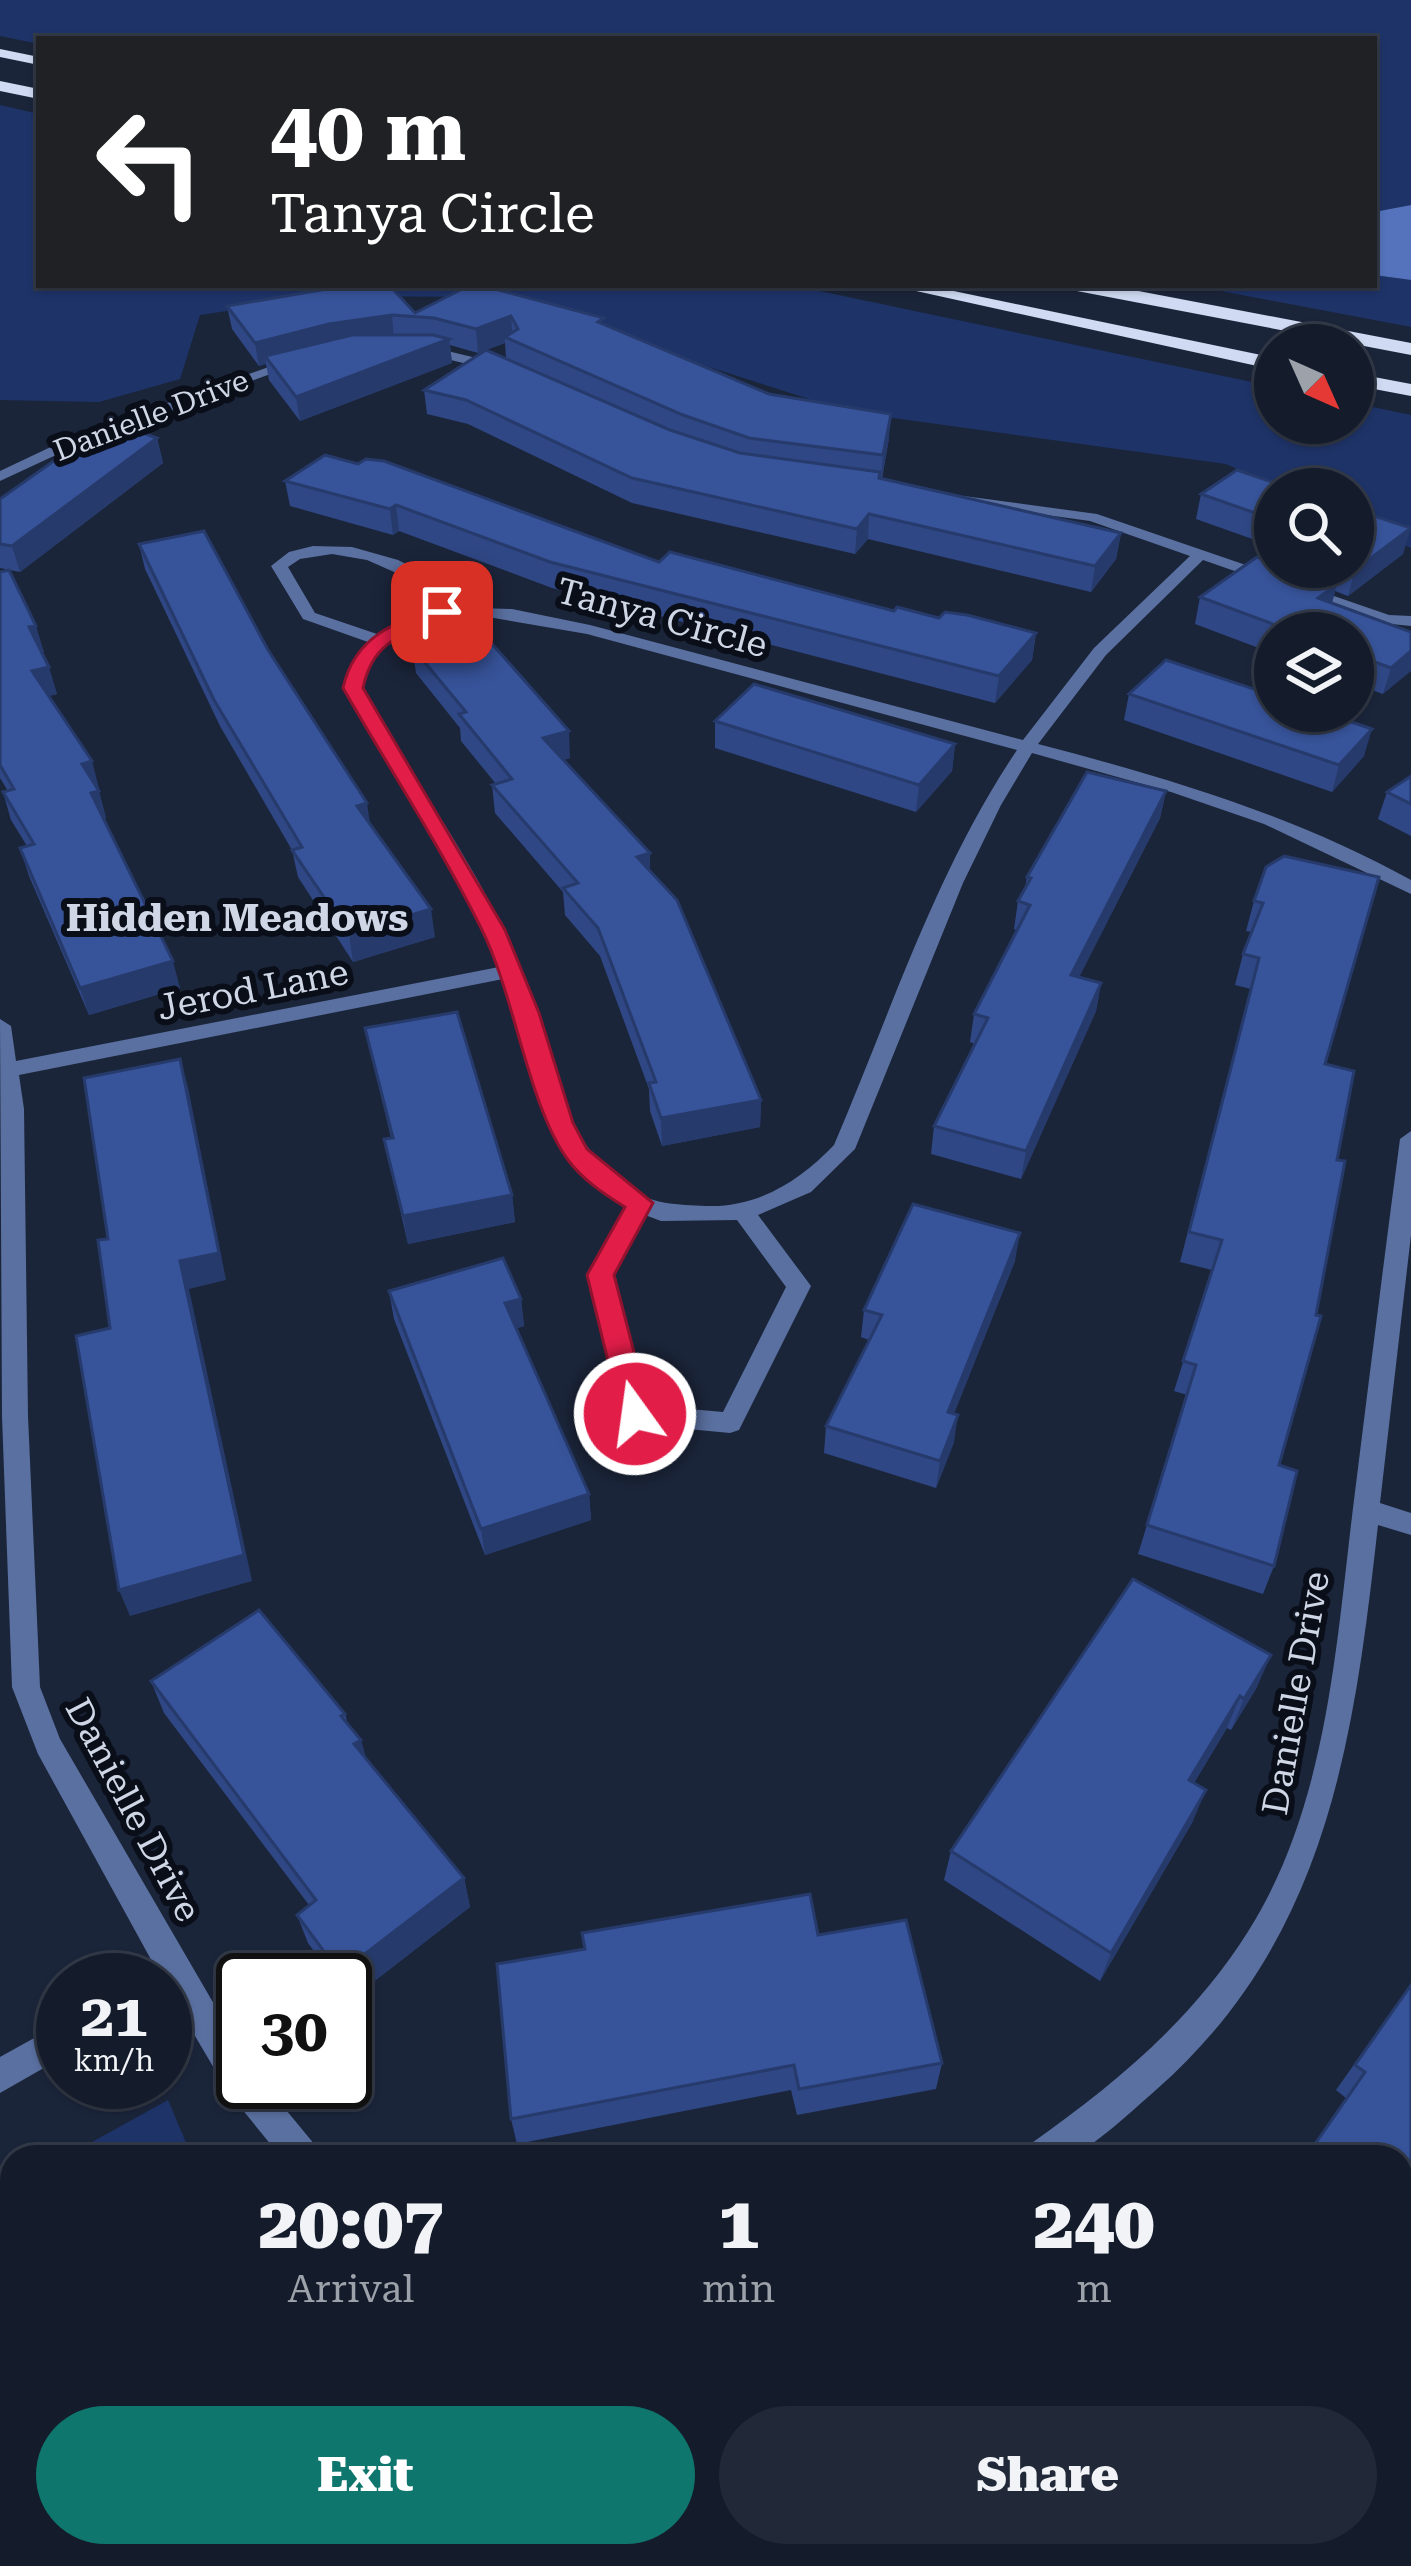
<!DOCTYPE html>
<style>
body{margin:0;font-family:"Roboto Serif",serif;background:#212938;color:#f1f3f6;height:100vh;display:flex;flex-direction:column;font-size:45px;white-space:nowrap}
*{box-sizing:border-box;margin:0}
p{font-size:39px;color:#9da1a9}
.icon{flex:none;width:66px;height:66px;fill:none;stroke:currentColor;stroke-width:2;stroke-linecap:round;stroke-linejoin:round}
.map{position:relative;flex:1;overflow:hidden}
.side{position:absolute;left:0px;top:2145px;width:1413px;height:423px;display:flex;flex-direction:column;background:#141c2c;border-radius:36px 36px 0 0;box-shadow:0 3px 9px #0004,0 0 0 3px #333a48}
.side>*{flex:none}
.guide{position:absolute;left:36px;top:36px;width:1341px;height:252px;border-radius:0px;box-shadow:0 3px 9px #0004,0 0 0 3px #333a48;background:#202124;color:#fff;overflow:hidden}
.needle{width:78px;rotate:135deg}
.tools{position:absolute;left:1254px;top:324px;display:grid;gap:24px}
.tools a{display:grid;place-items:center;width:120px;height:120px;border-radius:50%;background:#141c2c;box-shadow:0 3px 9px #0004,0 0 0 3px #333a48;font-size:60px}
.speed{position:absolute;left:36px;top:1953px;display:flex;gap:24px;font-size:60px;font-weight:700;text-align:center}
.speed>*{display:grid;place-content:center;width:156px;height:156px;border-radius:50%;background:#141c2c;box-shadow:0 3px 9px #0004,0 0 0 3px #333a48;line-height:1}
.speed small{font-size:30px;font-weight:400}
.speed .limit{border:6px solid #111;border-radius:18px;background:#fff;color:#111}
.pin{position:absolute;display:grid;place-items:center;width:102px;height:102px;color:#fff;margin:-51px;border-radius:24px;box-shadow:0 6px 18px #0006}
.me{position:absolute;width:132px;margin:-66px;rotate:346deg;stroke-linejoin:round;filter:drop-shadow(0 0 9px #0008)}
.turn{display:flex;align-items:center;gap:42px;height:252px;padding:0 36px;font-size:54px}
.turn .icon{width:156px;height:156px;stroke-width:2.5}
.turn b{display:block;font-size:84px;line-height:102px}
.eta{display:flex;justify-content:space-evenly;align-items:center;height:204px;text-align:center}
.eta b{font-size:72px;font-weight:800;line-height:84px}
.cta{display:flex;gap:24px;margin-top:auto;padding:24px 36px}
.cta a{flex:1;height:138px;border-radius:72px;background:#0f766e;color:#fff;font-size:48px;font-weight:800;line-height:138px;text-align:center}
.cta a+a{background:#212938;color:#f1f3f6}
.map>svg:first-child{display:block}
.green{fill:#1e3368}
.water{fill:#5473bc}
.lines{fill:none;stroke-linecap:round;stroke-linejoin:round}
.minor{fill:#5a70a0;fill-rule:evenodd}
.motorway{fill:#d0dbf3;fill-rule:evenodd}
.wall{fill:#2f4784;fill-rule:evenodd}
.shaded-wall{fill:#263a6b}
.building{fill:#375399;stroke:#263a6b;stroke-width:3}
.route{fill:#e11d48;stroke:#92132f;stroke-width:3}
.labels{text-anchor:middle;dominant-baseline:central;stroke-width:12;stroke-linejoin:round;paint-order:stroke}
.far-street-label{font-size:30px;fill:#cfd6e5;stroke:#0a0e18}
.street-label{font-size:36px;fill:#cfd6e5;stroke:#0a0e18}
.neighbourhood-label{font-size:39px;font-weight:bold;fill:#cfd6e5;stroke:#0a0e18}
</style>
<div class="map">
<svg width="1411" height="2566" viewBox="0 0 1411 2566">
<rect width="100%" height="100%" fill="#1b253a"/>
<g class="green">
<path d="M0,0H1411V205L1374,212V39H39V44L0,36Z"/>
<path d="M0,105L39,114V285H791L1275,387V423H1353V403L1411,415V548L1353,522V489H1281L1226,464L850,412L489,297L326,296L200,315L180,379L99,402L0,400Z"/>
<path d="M1374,275L1411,280V327L1189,285H1374Z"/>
<path d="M168,2100L192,2157H65Z"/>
<path d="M12,2186V2556H356L360,2566H0V2193Z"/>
<path d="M1401,2418L1411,2425V2566H1042L1039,2556H1401Z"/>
</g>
<path class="water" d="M1411,205V280L1374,275V212Z"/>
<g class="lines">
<g class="minor">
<path d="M423,345L505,365L507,368L500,372L418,352V346Z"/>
<path d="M294,358L306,361L84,442L0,481V471L74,436Z"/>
<path d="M949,494L1097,514L1275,575V581L1269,583L1203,560L1106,655L1038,744C1168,778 1293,815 1411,880V894L1264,824L1171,792L1032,753L1001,805L963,883L855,1149L811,1192L758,1215L811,1286L739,1430L730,1433L635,1424L626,1421L622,1414L588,1275L626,1207C551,1173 526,1051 503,979L19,1075L24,1109L28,1416L40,1687L60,1739L243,2054V2082H263L315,2145L320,2157H281L228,2092L165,1985L38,1754L12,1687L2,1416L0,1019L11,1026L16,1061L499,967L466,896L344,688L354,659L368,642L303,619L271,566L289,552L313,546L352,547L398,560L432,577L448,607L512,609L590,625L1023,740L1094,648L1190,556L1090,521L944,501L942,498ZM332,554L367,560L419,583L433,609L407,617L377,634L315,613L288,567L300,559ZM476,615L587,634L1017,750C936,870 891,1012 834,1145C800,1181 757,1208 706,1206C678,1205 651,1204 627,1188C552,1137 540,1003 502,926C461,843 406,768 362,688C373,632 426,618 476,615ZM645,1215L661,1221L737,1220L786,1287L723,1412L645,1405L612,1275Z"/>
<path d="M1302,585L1389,615L1411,616V626L1381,623L1296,593V587Z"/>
<path d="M1411,1131V1235L1380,1503L1411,1513V1535L1378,1525C1354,1740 1328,1938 1157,2089C1140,2104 1089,2151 1070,2157C1058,2161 1037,2157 1024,2157L1029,2145C1115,2084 1192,2021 1249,1930C1328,1804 1336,1644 1354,1500C1369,1380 1384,1259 1400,1139Z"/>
<path d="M63,2022V2057L0,2093V2057Z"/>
</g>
<g class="motorway">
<path d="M0,49L39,57V65L0,57Z"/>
<path d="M0,81L39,89V99L0,91Z"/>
<path d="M889,285H925L1275,358V370Z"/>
<path d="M1068,285H1107L1411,343V355L1077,291Z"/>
<path d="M1353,373L1411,384V396L1353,385Z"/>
</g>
</g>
<g class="wall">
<path d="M470,285L604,325L769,394L889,438L882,479L1121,533L1116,559L1091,592L868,539L855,554L632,503L468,424L427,414L424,390L484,351L478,353L450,345L452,363L300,421L269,380L266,364L259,366L232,329L227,306L415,313ZM505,343L506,358L486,350Z"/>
<path d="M157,438L163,463L20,572L0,568V499Z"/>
<path d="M285,481L894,611L1036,633L1032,660L995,703L552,588L399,531L393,535L290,506Z"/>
<path d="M1275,489V547L1196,519L1201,494Z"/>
<path d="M139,544L268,650L435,937L353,962L298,877L292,850L220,726L145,569Z"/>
<path d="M1275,551V567H1353L1403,554L1348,596L1335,591L1332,603L1411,632L1383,694L1353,683V633H1275V654L1195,624L1200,597L1272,562Z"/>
<path d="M0,572L44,652H42L57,694L49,696L99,788L98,789L106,818L103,819L180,988L89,1015L29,876L20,848L27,846L11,820L3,792L8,791L0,778Z"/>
<path d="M412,647L570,758L563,760L650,871L761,1100L760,1127L662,1146L650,1111L649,1089L600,956L565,915L563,892L495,813L492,785L496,784L461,741L460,728L416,673Z"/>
<path d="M1129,694L1364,756L1332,792L1124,720Z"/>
<path d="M715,721L955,744L952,771L916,812L715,748Z"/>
<path d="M1411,776V836L1378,819L1387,792Z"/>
<path d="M1166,791L1160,818L1079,977L1101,983L1096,1011L1021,1179L931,1154L934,1126L975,1044L970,1042L974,1014L1017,930L1014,929L1018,901L1025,889L1027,877Z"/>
<path d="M1266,867L1325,1064L1279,1465L1274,1566L1263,1594L1138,1554L1187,1395L1174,1391L1212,1270L1180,1262L1251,989L1235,985L1243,954L1252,932L1246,931L1254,901Z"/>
<path d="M365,1028L512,1195L515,1222L408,1244L384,1139L391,1138Z"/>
<path d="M1015,1261L954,1413V1442L936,1488L824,1453L826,1426L869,1340L861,1337L864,1310Z"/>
<path d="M389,1291L521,1299L524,1326L517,1328L589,1494L591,1520L485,1555L394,1319Z"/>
<path d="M151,1681L345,1714L348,1724L366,1759L464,1878L470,1907L350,2000L345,1993V1980H335L308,1943L297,1915L309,1905L164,1713Z"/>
<path d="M1257,1687L1231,1730L1227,1728L1194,1783L1193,1821L1100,1981L944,1880L951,1851Z"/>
<path d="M818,1935L942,2063L936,2089L797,2115L791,2090L517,2144L511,2119Z"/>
<path d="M1411,1984L1401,2326L1346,2098L1336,2090Z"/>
</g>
<g class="shaded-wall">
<path d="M392,315L394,339L265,356L266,364L259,366L255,343L329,324Z"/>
<path d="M511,316L513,340L505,337V343L478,353L476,329Z"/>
<path d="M449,339L452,363L300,421L296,397Z"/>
<path d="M891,414L889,438L881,480L883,455Z"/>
<path d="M157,438L163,463L20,572L12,546Z"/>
<path d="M396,505L399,531L393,535L390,509Z"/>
<path d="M869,514L868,539L855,554L857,529Z"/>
<path d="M1411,528L1403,554L1348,596L1355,570Z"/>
<path d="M1121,533L1116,559L1091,592L1095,566Z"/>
<path d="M1337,584L1330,610L1318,598Z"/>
<path d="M36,626L44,652L37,654L29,627Z"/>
<path d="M1036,633L1032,660L995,703L999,676Z"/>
<path d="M1411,651V671L1383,694L1391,668Z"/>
<path d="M49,667L57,694L40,698L32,671Z"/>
<path d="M1372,729L1364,756L1332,792L1339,765Z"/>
<path d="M569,731L570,758L545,765L543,738Z"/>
<path d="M955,744L952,771L916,812L919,785Z"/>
<path d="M92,761L99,788L89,791L82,764Z"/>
<path d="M99,791L106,818L98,820L91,793Z"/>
<path d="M1166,791L1160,818L1066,1003L1071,975Z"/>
<path d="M367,803L371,830L357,806Z"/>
<path d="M650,853V880L637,857Z"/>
<path d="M431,909L435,937L353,962L349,934Z"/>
<path d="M173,961L180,988L89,1015L80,988Z"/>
<path d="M1101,983L1096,1011L1021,1179L1026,1151Z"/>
<path d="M180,1059L188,1087L226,1280L189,1289L252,1581L130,1616L119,1590L180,1261Z"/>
<path d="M761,1100L760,1127L662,1146L661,1118Z"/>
<path d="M512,1195L515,1222L408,1244L403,1216Z"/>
<path d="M1020,1233L1015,1261L944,1439L948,1412Z"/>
<path d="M521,1299L524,1326L509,1331L505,1303Z"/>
<path d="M958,1415L954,1442L936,1488L940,1461Z"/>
<path d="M589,1494L591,1520L485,1555L481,1529Z"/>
<path d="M1271,1655L1257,1687L1231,1730L1244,1699Z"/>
<path d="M1240,1696L1227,1728L1177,1811L1189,1780Z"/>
<path d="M361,1740L370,1771L354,1744Z"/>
<path d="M1206,1790L1193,1821L1100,1981L1111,1953Z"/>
<path d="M464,1878L470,1907L350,2000L345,1986V1980H343L340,1973Z"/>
</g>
<g class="building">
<path d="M350,285H389L415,313L470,285H480L604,318L598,322L769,394L891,414L883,455L749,438L683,415L505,337L518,329L511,316L476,329L434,318L392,315L329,324L255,343L227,306Z"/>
<path d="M352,335H433L449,339L296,397L265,356Z"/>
<path d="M486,350L670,430L740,453L880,472L879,478L1121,533L1095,566L869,514L857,529L632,478L466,400L424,390Z"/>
<path d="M110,421L157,438L12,546L0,544V499Z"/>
<path d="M325,455L358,464L366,459L384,461L659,562L670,552L894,611L897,607L939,618L945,612L967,615L1036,633L999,676L550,562L396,505L390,509L285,481Z"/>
<path d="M1237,470L1293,489H1275V520L1201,494Z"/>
<path d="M1353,509L1411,528L1355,570L1346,567H1353Z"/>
<path d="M204,531L268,650L367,803L357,806L431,909L349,934L292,850L302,847L214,700L139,544Z"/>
<path d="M1257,557L1275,563V567H1287L1337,584L1318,598L1411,632V651L1391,668L1353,654V633H1297L1200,597Z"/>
<path d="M9,570L36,626L29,627L49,667L32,671L92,761L82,764L99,791L91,793L173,961L80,988L20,848L34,844L3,792L14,789L0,765V572Z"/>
<path d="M479,629L569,731L543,738L650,853L637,857L677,900L761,1100L661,1118L649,1083L656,1082L598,928L563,888L578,883L492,785L512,779L459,714L466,712L412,647Z"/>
<path d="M1166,660L1275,696V711H1319L1372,729L1339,765L1129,694Z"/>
<path d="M754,684L955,744L919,785L715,721Z"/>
<path d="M1087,772L1166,791L1071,975L1101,983L1026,1151L934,1126L988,1018L974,1014L1030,905L1018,901L1031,878L1027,877Z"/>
<path d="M1411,776V804L1387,792Z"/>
<path d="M1284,856L1379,877L1325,1064L1354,1071L1337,1160L1345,1161L1316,1315L1321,1316L1279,1465L1297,1471L1274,1566L1147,1525L1196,1365L1183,1361L1222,1240L1189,1232L1259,958L1243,954L1263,903L1254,901L1266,867Z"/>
<path d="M457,1012L512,1195L403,1216L384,1139L393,1138L365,1028Z"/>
<path d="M180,1059L219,1253L180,1261L244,1555L119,1590L76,1336L110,1328L98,1240L108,1239L84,1078Z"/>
<path d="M913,1204L1020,1233L948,1412L958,1415L940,1461L826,1426L882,1315L864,1310Z"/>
<path d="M503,1258L521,1299L505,1303L589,1494L481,1529L389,1291Z"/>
<path d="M1133,1579L1271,1655L1244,1699L1240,1696L1189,1780L1206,1790L1111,1953L951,1851Z"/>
<path d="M259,1610L345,1714L341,1716L361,1740L354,1744L464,1878L340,1973L297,1915L316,1900L151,1681Z"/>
<path d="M810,1894L818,1935L906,1920L942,2063L799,2089L794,2065L511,2119L497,1964L585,1949L582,1933Z"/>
<path d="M1411,1985V2310L1401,2326V2157H1306L1365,2072L1355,2065Z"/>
<path d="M464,2556H972L974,2566H465Z"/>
</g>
<path class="route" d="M442,607L451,612L449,616C406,634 373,638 363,688L505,930L539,1013L573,1123L587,1149L653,1203L614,1275L650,1414L645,1422H625L621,1414L587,1275L625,1207C604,1194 583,1180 568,1160C528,1106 515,995 481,928C440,846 389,768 343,688C354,637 395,621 442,607Z"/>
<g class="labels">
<g class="far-street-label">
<text transform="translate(151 415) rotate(-21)">Danielle Drive</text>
</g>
<g class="street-label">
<text transform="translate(662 618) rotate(15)">Tanya Circle</text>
<text transform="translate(253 990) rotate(-11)">Jerod Lane</text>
<text transform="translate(1296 1693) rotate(-80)">Danielle Drive</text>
<text transform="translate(133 1810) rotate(62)">Danielle Drive</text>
</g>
<g class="neighbourhood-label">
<text x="237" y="918">Hidden Meadows</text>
</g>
</g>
</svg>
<div class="tools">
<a><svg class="needle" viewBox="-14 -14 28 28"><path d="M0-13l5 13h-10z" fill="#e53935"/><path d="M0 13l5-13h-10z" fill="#9da1a9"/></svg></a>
<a><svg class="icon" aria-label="search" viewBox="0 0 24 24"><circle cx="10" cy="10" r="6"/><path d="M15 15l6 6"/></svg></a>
<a><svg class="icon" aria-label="layers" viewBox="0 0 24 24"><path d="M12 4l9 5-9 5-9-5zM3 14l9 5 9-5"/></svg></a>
</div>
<div class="speed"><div>21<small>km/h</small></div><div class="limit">30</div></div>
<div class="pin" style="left:442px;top:612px;background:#d93025"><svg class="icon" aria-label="arrive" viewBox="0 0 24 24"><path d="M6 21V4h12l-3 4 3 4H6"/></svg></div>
<svg class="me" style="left:635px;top:1414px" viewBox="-20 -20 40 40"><circle r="17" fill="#e11d48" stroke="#fff" stroke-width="3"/><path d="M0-11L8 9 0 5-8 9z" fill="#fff"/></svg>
<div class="guide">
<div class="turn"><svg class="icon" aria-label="left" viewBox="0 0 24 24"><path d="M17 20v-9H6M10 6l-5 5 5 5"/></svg><div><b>40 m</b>Tanya Circle</div></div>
</div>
<section class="side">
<div class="eta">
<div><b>20:07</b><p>Arrival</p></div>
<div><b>1</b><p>min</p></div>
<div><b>240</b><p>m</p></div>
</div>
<div class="cta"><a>Exit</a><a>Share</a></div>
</section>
</div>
